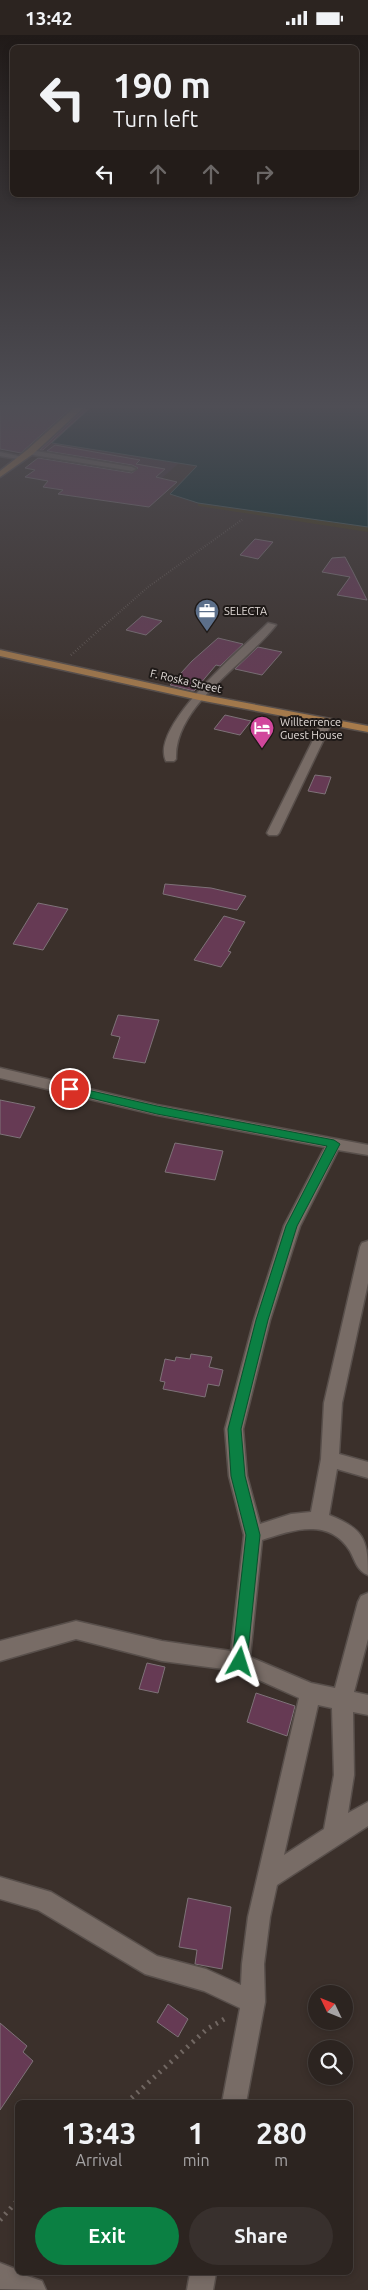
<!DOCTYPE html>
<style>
body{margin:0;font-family:Ubuntu,sans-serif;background:#38302d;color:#f1f3f6;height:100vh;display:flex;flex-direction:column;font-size:19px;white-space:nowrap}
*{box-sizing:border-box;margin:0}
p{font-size:16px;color:#a6a4a5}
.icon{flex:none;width:28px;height:28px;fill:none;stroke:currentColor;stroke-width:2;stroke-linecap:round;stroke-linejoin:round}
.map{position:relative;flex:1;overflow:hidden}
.side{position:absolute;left:15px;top:2065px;width:338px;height:175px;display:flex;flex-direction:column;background:#2c2420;border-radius:8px;box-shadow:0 2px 8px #0003,0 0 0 1px #48413e}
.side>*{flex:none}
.banner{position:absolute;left:10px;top:10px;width:349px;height:152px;border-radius:8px;box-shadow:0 2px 8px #0003,0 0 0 1px #48413e;background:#2c2420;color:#f1f3f6;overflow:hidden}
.needle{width:32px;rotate:313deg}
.fabs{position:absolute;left:308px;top:1950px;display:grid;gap:10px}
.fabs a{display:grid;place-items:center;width:45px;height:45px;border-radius:50%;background:#2c2420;box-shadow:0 2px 8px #0003,0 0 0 1px #48413e;font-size:25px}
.pin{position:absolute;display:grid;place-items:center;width:42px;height:42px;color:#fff;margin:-21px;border:2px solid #fff;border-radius:50%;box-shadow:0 1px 5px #0007}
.me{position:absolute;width:55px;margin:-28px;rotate:6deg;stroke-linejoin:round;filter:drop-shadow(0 0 4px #0008)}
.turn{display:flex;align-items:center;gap:18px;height:105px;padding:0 20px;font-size:22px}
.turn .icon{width:65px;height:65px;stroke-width:2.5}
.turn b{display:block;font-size:35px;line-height:42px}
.lanes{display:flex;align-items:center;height:48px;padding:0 20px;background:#0003;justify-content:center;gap:25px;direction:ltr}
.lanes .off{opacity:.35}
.eta{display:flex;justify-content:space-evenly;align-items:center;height:85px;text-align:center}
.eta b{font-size:30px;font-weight:700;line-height:35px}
.primary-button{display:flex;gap:10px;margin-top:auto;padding:10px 20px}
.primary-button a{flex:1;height:58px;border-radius:30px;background:#0b8043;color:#fff;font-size:20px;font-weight:700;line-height:58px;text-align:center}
.primary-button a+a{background:#38302d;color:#f1f3f6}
.status{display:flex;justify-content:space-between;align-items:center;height:35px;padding:0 25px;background:#2c2420;direction:ltr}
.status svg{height:14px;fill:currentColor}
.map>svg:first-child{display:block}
.commercial{fill:#46343f}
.sand{fill:#433a1a}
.water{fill:#01292c;stroke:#445e60}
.building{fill:#663a54;stroke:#7e7278}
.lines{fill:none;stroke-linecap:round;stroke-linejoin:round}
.minor-casing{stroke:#584f4b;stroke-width:3}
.major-casing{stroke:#584f4b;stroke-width:3}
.path-far2{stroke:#716762;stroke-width:2;stroke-dasharray:0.5 2;stroke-linecap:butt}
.path-far1{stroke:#716762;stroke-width:2.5;stroke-dasharray:0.5 2.5;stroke-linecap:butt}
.path{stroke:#716762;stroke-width:5;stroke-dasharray:2 5.5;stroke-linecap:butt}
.minor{fill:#786c66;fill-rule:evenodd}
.major{fill:#a77b4b;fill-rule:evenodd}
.route{fill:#0b8043;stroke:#07532c}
.labels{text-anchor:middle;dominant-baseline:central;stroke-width:4;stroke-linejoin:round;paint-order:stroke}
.far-poi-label{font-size:11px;fill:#e2dbd8;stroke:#1e1917;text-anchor:start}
.far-street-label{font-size:11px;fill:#e2dbd8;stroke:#1e1917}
</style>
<div class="status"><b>13:42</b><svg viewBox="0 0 49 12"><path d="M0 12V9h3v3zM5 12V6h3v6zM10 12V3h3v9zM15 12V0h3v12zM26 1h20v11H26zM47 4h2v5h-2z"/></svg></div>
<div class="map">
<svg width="368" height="2255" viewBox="0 0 368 2255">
<rect width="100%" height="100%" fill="#3b302b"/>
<path class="commercial" d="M52,408L179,428L162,443L37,422Z"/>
<path class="sand" d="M198,468L368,492V497L198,471Z"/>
<path class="water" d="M91,372H368V492L198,468L170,459L197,431L52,408Z"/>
<g class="building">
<path d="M0,372H62L71,373L21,418L0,414Z"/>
<path d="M84,374L87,375L43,415H40Z"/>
<path d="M55,410L140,425L136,429L165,434L156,442L177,447L149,472L58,459L63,455L43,452L48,446L25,442L35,435L25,433L38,423L132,438L138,433L132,430L47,416Z"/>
<path d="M255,504L273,507L258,524L240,520Z"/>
<path d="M345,522L353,537L367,565L337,560L350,542L322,537L332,523Z"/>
<path d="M142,581L162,586L146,600L126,595Z"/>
<path d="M218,603L243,609L220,631L216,630L194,656L170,650L192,626Z"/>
<path d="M258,612L282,617L262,640L235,634Z"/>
<path d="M225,680L251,686L240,700L214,694Z"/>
<path d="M315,740L331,742L325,759L308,756Z"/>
<path d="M165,849L211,853L246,861L237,875L163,859Z"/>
<path d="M38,868L68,874L43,915L13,909Z"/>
<path d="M224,881L245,887L228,916L231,917L221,932L194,925Z"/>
<path d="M118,980L159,985L145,1028L113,1023L120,1002L111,1000Z"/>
<path d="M0,1065L35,1072L20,1103L0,1099Z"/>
<path d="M175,1108L223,1116L215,1145L165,1137Z"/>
<path d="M191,1319L212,1322L209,1332L223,1335L219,1351L208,1349L205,1362L163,1354L165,1347L160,1346L165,1324L175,1326L176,1322L190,1324Z"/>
<path d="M147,1628L165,1632L158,1658L139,1654Z"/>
<path d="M256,1658L295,1671L287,1701L247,1687Z"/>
<path d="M188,1863L231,1872L222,1934L195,1929L197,1915L179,1912Z"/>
<path d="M168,1969L188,1984L178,2002L157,1987Z"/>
<path d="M0,1988L27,2011L23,2017L33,2026L0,2075Z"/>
</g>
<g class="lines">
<defs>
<g id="minor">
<path d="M30,415L132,432L136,434L132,436L27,419V415Z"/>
<path d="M0,417L27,423L23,425L0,421Z"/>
<path d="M268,588L276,590C246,629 174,670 176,724L174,726H166C149,691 244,612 268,588Z"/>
<path d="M327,684L332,687L279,798L277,800H269L267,798L322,687Z"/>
<path d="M0,1033L157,1070L368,1110V1120L338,1115L300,1191L270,1285L243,1394L247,1441L260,1489L291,1479L311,1477L321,1424L324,1368L360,1212L362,1208L368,1206V1248L342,1368L339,1419L368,1427V1443L337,1434L329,1480C364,1494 368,1504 368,1540C357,1536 355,1525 350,1516C329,1482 292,1495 262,1505L250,1622L311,1648L335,1653L358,1567L361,1561L368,1558V1604L354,1657L368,1660V1680L353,1677L354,1740L348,1778L368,1767V1791L277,1850L270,1882L264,1929L265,1967L246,2068H222L240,1973L204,1956L145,1939L38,1875L0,1864V1842L51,1857L157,1921L206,1934L241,1950L242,1929L248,1882L299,1663L239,1636L162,1626L76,1604L0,1626V1606L76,1586L162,1606L231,1616L244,1500L229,1441L225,1394L254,1285L284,1191L325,1112L157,1080L0,1043ZM318,1670L332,1673L334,1740L324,1794L284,1820Z"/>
<path d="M0,2228L18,2235V2238L42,2246L46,2255L0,2254Z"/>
<path d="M190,2238H216L213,2255H187Z"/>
</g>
<g id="major">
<path d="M75,372H84L33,419L0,442V436L27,415Z"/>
<path d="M0,615L199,659L368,691V697L199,665L0,621Z"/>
</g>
</defs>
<use href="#minor" class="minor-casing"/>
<use href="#major" class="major-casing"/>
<path class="path-far2" d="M105,590L148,552L243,484"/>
<path class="path-far1" d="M71,620L107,588"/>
<g class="path">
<path d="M126,2068L207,1994L228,1982"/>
<path d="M0,2185L18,2165"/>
</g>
<use href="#minor" class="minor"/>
<use href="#major" class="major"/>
</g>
<linearGradient id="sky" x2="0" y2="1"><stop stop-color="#201a18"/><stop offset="0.54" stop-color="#4f4e55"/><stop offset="1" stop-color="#4f4e55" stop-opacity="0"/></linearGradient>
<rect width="368" height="688" fill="url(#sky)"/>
<path class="route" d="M70,1051L157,1071L334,1105L340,1109L297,1191L268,1285L241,1394L245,1441L260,1500L247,1627L245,1632L240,1634L234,1632L232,1627L246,1500L231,1441L228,1394L256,1285L286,1191L327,1111L157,1079L66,1057L64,1054Z"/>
<defs>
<symbol id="office-pin" viewBox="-11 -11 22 30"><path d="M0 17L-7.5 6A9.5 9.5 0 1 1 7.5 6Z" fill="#5c6f8a" stroke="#1e1917"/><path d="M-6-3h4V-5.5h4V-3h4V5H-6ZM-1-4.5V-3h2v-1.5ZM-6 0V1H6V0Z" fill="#fff"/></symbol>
<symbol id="hotel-pin" viewBox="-11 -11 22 30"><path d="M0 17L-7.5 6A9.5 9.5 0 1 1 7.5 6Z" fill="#d1479c" stroke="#1e1917"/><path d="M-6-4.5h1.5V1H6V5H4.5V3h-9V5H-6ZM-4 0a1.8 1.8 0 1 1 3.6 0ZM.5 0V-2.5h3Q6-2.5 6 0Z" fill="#fff"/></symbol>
</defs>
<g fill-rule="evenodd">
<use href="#office-pin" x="193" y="562" width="28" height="38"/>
<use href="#hotel-pin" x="248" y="679" width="28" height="38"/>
</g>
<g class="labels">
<g class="far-poi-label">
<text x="224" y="576">SELECTA</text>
<text x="280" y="687">Willterrence<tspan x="280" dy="13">Guest House</tspan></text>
</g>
<g class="far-street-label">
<text transform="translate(186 646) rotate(13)">F. Roska Street</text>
</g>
</g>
</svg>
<div class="fabs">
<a><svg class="needle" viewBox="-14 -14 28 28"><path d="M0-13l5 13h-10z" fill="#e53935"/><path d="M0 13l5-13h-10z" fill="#a6a4a5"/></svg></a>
<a><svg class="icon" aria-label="search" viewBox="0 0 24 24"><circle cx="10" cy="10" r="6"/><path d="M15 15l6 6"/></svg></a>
</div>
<div class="pin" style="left:70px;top:1054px;background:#d93025"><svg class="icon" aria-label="arrive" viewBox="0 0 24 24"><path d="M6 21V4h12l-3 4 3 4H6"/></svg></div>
<svg class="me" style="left:240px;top:1627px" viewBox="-20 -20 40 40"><path d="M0-17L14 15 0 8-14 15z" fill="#0b8043" stroke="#fff" stroke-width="4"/></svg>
<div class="banner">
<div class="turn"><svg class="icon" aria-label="left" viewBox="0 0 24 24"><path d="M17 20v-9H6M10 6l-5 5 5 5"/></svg><div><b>190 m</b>Turn left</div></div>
<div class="lanes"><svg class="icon" aria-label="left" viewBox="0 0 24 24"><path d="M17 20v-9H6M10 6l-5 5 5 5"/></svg><svg class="icon off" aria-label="ahead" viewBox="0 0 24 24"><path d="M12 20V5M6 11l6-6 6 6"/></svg><svg class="icon off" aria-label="ahead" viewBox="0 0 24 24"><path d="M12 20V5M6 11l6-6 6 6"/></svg><svg class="icon off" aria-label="right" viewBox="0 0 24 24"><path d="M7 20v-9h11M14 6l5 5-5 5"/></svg></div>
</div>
<section class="side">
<div class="eta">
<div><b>13:43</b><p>Arrival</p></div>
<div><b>1</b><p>min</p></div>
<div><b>280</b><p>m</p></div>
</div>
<div class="primary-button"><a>Exit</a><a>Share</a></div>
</section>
</div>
